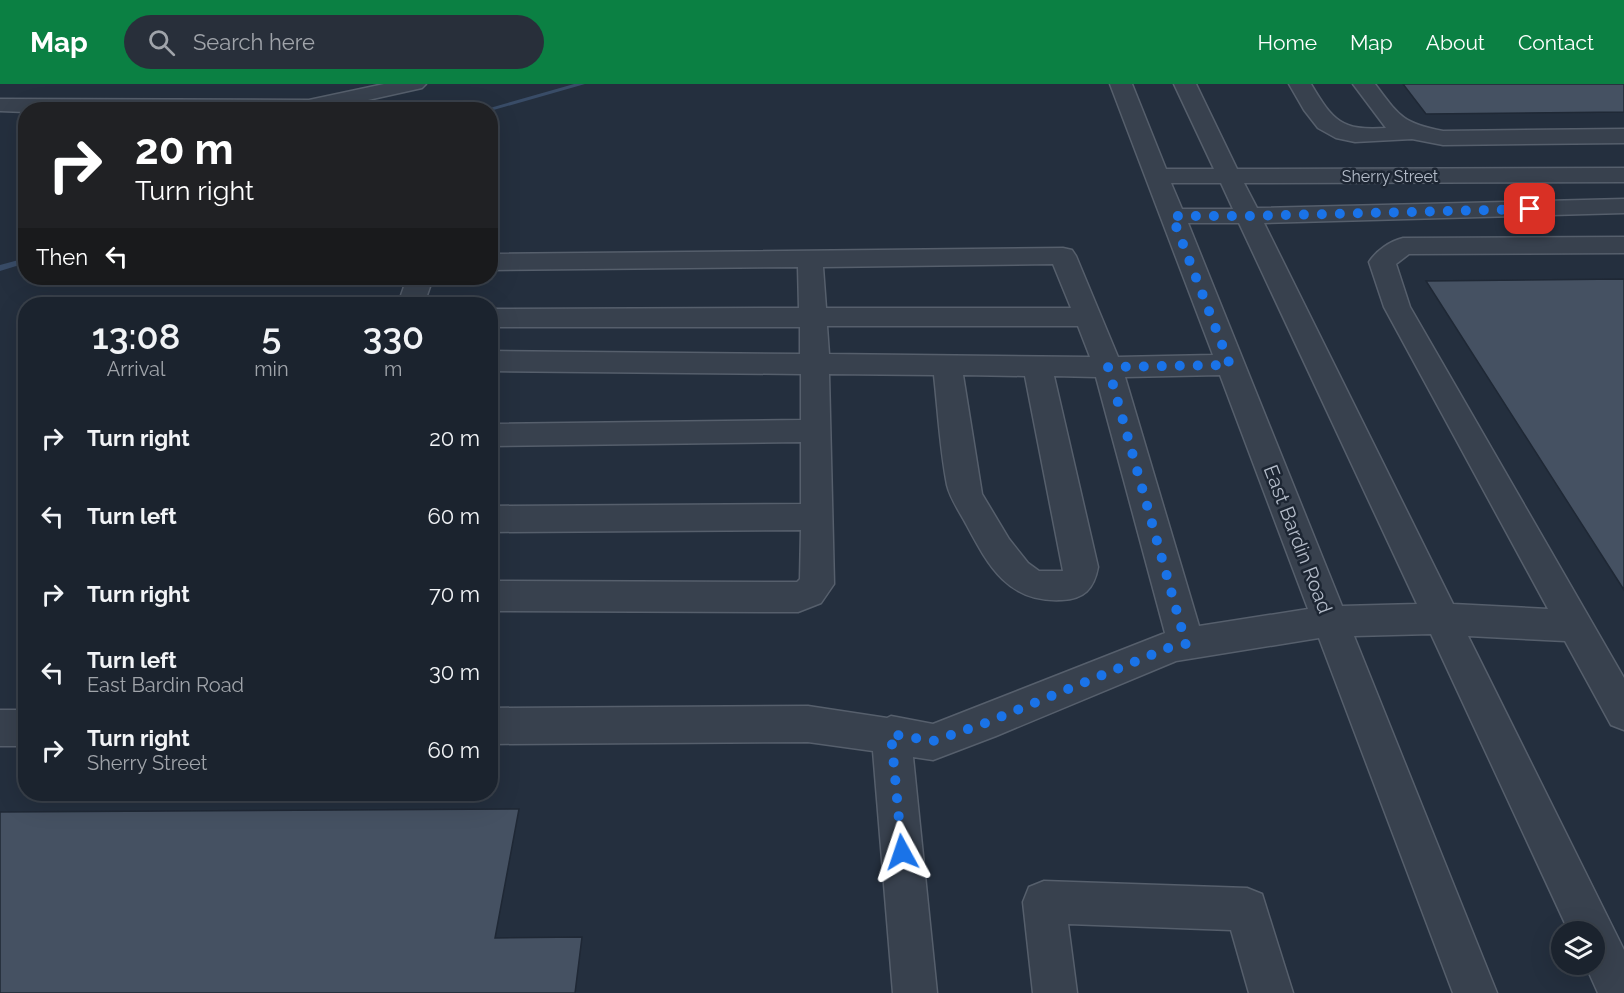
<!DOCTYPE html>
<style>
body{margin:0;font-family:Raleway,sans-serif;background:#282f3a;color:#f1f3f6;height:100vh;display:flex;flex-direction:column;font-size:22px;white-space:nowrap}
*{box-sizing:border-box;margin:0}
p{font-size:20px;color:#a0a4aa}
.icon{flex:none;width:33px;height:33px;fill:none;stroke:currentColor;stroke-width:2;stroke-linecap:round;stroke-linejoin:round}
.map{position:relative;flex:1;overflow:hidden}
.drawer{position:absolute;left:18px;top:213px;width:480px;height:504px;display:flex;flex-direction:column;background:#1b232e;border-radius:24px;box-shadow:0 6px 24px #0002,0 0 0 2px #39404a}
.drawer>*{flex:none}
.guide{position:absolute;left:18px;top:18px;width:480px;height:183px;border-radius:24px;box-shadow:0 6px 24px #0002,0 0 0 2px #39404a;background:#202124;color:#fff;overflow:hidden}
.tools{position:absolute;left:1551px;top:837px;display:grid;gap:12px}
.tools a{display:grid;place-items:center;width:54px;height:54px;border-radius:50%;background:#1b232e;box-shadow:0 6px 24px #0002,0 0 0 2px #39404a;font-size:30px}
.pin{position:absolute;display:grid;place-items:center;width:51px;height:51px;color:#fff;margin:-26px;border-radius:12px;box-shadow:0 3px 9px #0006}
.me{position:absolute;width:66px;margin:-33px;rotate:355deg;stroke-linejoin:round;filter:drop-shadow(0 0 4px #0008)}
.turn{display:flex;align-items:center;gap:21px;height:126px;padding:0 18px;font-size:27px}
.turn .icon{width:78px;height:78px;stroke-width:2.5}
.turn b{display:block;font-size:42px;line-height:51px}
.then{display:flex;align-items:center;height:57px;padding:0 18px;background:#0003;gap:12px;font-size:22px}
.eta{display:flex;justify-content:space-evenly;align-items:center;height:102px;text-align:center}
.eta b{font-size:36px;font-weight:600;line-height:42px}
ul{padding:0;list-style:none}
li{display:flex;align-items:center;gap:18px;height:78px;padding:0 18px}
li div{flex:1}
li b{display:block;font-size:22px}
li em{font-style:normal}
header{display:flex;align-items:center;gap:36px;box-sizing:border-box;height:84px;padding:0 30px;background:#0b8043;color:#fff}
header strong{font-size:28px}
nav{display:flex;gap:33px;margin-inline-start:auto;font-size:21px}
.search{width:420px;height:54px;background:#282f3a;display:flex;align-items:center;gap:15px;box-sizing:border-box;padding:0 21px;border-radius:33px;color:#a0a4aa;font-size:22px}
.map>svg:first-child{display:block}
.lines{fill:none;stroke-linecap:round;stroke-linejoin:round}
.stream{fill:#394c67;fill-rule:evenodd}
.building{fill:#455162;stroke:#1f2835;stroke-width:1.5}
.minor-casing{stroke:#565f6c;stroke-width:3}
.minor{fill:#38414e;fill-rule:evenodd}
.route{stroke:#1a73e8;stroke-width:10;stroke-dasharray:0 18}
.labels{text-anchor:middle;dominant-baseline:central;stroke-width:5;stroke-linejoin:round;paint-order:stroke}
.far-street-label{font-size:16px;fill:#b4bcc9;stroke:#1d2633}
.street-label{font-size:20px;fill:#b4bcc9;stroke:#1d2633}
</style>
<header>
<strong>Map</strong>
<div class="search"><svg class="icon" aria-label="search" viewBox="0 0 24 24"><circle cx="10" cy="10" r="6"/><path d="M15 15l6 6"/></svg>Search here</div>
<nav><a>Home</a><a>Map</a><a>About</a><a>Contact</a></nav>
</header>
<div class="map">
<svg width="1624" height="909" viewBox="0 0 1624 909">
<rect width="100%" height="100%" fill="#242f3e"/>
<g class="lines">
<g class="stream">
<path d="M574,0H585L490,27V26H483Z"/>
<path d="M26,174V179L0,187V181Z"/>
</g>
</g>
<g class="building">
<path d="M1403,0H1624V28L1426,30Z"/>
<path d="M1624,195V506L1426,197Z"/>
<path d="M519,725L495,854L582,853L575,909H0V728Z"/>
</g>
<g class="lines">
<defs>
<g id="minor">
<path d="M384,0H426L422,4L323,26H26V28L0,27V15L309,16Z"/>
<path d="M1110,0H1132L1166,85H1214L1174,0H1196L1237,85L1624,84V98L1244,99L1257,124L1624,115V129L1264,139L1453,520L1548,525L1384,223L1369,178C1376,167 1390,157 1403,154L1624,153V169L1409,170L1396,180L1410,223L1624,594V646L1611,641L1565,557L1468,552L1624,866V909H1598L1585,880H1594V848H1569L1431,550L1354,552L1497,909H1453L1319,554L1176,577L996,652L933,676L913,673L937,909H893L873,667L808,658L490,660V624L808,622L887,634L891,632L933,640L1165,549L1096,293L1054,292L1098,483C1094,505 1084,515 1062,516C1007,519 988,481 965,438C959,427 950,414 947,401C940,365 938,327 934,291L829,290L834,500L821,519L798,528L490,527V497L797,498L800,495L801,446L490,448V422L801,420V358L490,362V340L801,336V290L490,287V267L800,270V243H490V225L799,224L798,183L490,186V170L1063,164L1072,166L1076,172L1118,273L1213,271ZM1171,99H1221L1233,125H1182ZM1188,139H1239L1417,520L1342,522ZM1053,180L1071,224H826L823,183ZM827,242H1078L1090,273L829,270ZM963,291L1025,292L1063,487H1039L1028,479L1009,455L982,410ZM1220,291L1308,525L1199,542L1125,293Z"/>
<path d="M1289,0H1311C1333,37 1341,47 1386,44L1353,0H1375C1399,32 1402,39 1443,47L1624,45V59L1443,61L1412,55L1355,58L1336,54L1318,44L1304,26Z"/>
<path d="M407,194H433L424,220H398Z"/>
<rect x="0" y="626" width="26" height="36"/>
<path d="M1044,797L1247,804L1262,810L1293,909H1249L1231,846L1068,840L1077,909H1033L1023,818L1029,803Z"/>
</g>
</defs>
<use href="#minor" class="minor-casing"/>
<use href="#minor" class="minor"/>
</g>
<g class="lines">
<path class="route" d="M902,768L891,650L933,657L983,640L1173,562L1186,560L1108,283L1230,281L1172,132H1248L1530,125"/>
</g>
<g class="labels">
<g class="far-street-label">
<text x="1390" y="92">Sherry Street</text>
</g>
<g class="street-label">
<text transform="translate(1298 455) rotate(69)">East Bardin Road</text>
</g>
</g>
</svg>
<div class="tools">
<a><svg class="icon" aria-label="layers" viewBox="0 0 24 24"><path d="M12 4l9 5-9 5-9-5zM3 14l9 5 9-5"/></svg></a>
</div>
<div class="pin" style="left:1530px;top:125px;background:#d93025"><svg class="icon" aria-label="arrive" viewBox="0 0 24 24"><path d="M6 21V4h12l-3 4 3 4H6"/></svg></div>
<svg class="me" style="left:902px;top:768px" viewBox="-20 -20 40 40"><path d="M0-17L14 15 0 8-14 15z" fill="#1a73e8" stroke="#fff" stroke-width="4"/></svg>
<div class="guide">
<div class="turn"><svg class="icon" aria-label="right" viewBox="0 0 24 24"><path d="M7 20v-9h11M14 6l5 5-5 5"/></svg><div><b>20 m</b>Turn right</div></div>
<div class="then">Then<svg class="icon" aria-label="left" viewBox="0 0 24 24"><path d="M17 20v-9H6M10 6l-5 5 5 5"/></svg></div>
</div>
<section class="drawer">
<div class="eta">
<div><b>13:08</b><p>Arrival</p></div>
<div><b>5</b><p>min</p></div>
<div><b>330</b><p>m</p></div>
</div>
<ul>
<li><svg class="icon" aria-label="right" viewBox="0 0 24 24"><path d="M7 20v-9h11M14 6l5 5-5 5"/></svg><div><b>Turn right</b></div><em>20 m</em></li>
<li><svg class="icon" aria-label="left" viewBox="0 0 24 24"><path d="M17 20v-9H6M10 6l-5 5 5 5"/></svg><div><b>Turn left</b></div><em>60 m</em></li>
<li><svg class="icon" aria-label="right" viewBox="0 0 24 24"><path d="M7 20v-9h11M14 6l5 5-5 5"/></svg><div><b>Turn right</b></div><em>70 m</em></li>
<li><svg class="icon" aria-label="left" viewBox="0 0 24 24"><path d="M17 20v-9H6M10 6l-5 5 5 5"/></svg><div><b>Turn left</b><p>East Bardin Road</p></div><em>30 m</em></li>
<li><svg class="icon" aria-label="right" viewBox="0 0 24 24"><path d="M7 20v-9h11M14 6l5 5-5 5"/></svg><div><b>Turn right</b><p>Sherry Street</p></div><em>60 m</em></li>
</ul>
</section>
</div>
